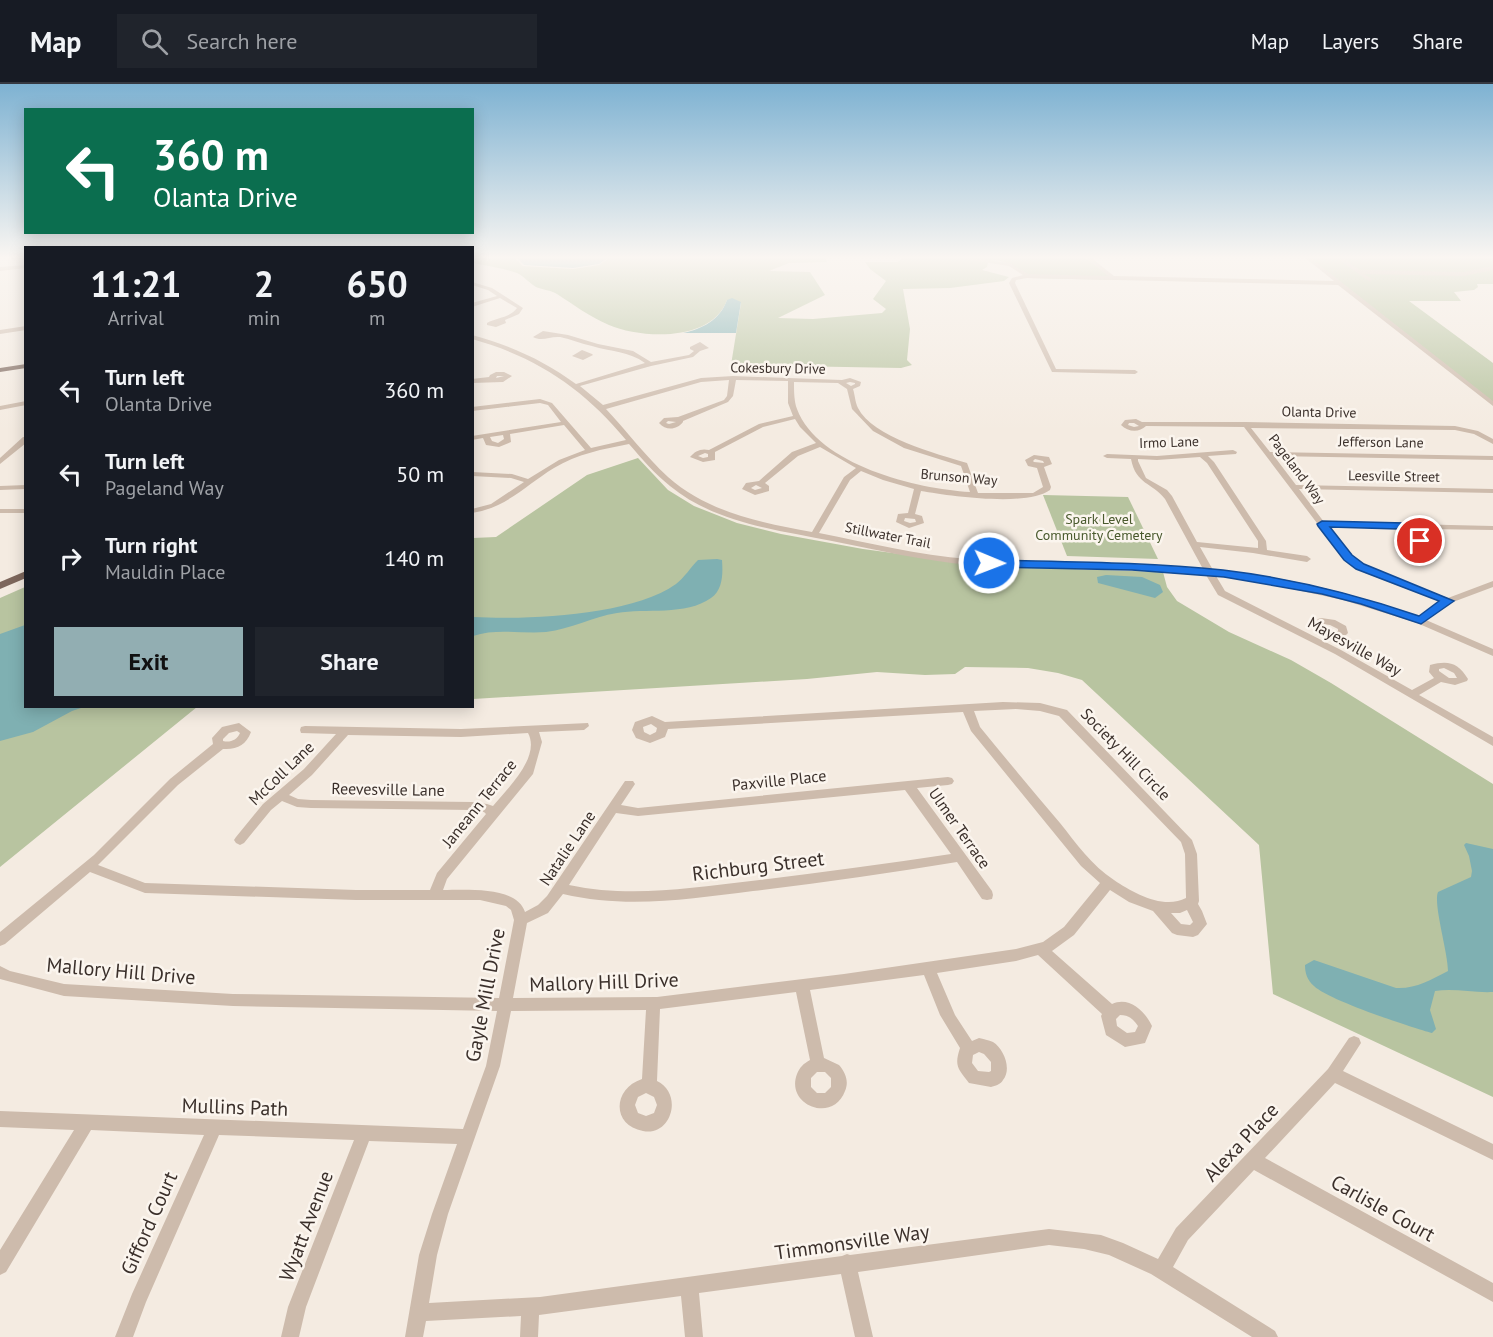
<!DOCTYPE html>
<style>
body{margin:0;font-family:"PT Sans",sans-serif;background:#20242c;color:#f1f3f6;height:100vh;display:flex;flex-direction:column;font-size:22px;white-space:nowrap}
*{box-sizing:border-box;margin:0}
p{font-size:20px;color:#9ea1a6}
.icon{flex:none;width:33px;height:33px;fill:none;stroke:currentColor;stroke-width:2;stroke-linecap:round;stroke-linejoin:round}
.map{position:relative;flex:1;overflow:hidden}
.side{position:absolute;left:24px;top:162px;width:450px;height:462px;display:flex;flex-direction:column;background:#171b24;border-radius:0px;box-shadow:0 3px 15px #0003}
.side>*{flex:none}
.hud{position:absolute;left:24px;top:24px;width:450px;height:126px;border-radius:0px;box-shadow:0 3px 15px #0003;background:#0b6e4f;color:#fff;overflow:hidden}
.pin{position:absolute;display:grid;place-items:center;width:51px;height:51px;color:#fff;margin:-26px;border:3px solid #fff;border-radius:50%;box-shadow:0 2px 6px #0007}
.me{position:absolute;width:66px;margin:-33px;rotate:91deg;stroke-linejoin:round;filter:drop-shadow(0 0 4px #0008)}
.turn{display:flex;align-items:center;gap:21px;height:126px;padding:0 30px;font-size:27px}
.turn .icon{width:78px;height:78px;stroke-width:2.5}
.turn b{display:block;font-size:42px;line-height:51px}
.eta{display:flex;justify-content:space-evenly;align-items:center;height:102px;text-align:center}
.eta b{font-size:36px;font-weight:700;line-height:42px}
.button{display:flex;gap:12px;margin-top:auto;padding:12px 30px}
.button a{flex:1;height:69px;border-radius:0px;background:#92aeb2;color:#111;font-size:24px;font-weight:700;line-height:69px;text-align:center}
.button a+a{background:#20242c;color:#f1f3f6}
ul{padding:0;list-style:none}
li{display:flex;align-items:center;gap:18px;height:84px;padding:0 30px}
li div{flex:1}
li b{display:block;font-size:22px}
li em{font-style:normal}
header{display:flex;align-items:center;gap:36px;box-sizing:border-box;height:84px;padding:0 30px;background:#171b24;border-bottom:2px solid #363941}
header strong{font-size:28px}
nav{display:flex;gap:33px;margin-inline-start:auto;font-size:21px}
.search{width:420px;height:54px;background:#20242c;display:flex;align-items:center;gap:15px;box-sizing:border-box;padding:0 21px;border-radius:0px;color:#9ea1a6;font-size:22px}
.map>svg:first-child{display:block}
.green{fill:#b8c4a0}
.water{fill:#7fb0b2}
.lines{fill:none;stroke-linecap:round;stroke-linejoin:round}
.minor{fill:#cdbbac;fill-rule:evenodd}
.major{fill:#7d675c;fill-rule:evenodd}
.route{fill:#1a73e8;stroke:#114b97;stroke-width:1.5}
.labels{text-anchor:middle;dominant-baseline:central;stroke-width:5;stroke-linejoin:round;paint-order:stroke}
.far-street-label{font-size:14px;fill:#3b302b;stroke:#fbf5ee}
.far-park-label{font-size:14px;fill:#4a5a2e;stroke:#fbf5ee}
.street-label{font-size:16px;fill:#3b302b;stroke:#fbf5ee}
.near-street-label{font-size:20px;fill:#3b302b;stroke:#fbf5ee}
</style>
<header>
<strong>Map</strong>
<div class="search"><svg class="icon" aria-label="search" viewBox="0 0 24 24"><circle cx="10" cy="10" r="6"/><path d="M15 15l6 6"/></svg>Search here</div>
<nav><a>Map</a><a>Layers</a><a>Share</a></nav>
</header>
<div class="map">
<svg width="1493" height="1253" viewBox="0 0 1493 1253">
<rect width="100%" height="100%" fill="#f4ebe1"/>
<g class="green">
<path d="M473,172H513L523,182L573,185L599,181L612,172H825L827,178L789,179L769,187L810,188L825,211L778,234L813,235L882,229L886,225L873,215L886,197L870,185L865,178H898L904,172H1083L1115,196L1028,194C1017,185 1003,172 988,178L987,183L982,186L1009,193L1004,197L950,204L903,205L910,245L907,276L912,281L901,284L731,281L741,219L727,216C712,258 642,255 609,241C590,233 574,221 557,210C551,206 543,206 536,203C529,199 524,192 517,189C503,184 487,182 473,179L474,174Z"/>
<path d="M1307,172H1493V200H1477L1478,203L1474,206L1454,208L1461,217H1409L1493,279V318Z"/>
<path d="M638,374L668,406L694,422L737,439L781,450L863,465L989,482L1163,488L1167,503L1177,517L1229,548L1291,576L1331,599L1493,700V1013L1273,910L1259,761L1082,596L1058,589L1028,584L965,583L955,590L925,591L877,588L807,595L473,615V454L496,453L587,391Z"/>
<path d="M1043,411L1128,413L1158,475L1067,472Z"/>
<path d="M25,503L26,622L197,623L0,783V514Z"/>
</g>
<g class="water">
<path d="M515,172H610L599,180L573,184L524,181Z"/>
<path d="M732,214L741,218L736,249H683C702,245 720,236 727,216Z"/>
<path d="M717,475L722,476C723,489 723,506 711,514C686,532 645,524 617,529C592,533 571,545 546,548C521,550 496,544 473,552V533C527,536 631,532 676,500C684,494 691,483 698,476Z"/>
<path d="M1106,491L1142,493L1160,501L1163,508L1155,514L1098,499L1097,493Z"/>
<path d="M25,541L26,622L84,623L72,627L33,648L0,657V550Z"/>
<path d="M1466,759L1493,765V908C1473,909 1454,904 1435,907L1430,926L1436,945L1432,949C1410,943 1328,916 1314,902C1307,896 1305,889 1305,881L1314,876L1396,904C1416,905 1430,896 1448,887C1448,868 1433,820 1438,808L1471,793L1472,787L1469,772L1464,761Z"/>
</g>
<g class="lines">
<g class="minor">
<path d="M949,172L1010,179L1028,190L1108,192L1084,172H1089L1114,192L1334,197L1303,172H1308L1493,317V322L1338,201L1027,194L1016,196L1015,199L1056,285L1135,286L1138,288L1135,290L1052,288L1009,199L1012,194L1023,191L1009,182L951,173Z"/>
<path d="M1334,172H1339L1360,186L1464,188L1493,182V186L1464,192L1364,190L1372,195L1370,198Z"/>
<path d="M1397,172H1431L1429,173H1399Z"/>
<path d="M26,181V184L0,187V183Z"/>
<path d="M472,198L492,204L523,224L519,230L505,236L506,239L496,243L487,241V239C497,233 510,234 517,224L500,214L472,223V219L497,212L488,206L472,201Z"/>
<path d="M26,242V246L0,250V246Z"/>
<path d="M543,247L568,251L598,260L633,267L651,278L689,271L694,267L690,265V263L700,258L709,264L700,267L693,273L651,282L580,302L603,321L701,294L733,292L842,296L850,294L861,298L860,302L853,305C855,311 855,318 858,324C872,353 937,370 967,379L978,409H1033L1043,403L1037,384L1028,382L1025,376L1034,371L1049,373L1052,380L1044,383L1051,403L1050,406C1027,423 950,412 921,407L915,430L922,432L924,439L909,444L896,438L898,430L908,429L914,405L883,396L861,387L850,396L819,449C869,459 918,471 969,475C1047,481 1125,475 1203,485L1165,415C1152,398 1136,401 1131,375L1107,374L1103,372L1107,370L1157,372L1233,366L1237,368L1236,370L1208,372L1214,378L1266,457L1267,466L1307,472L1311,475L1307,478L1253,469L1200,463L1213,486C1283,494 1351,511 1418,533L1439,517L1365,489L1345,476L1244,343L1146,342C1139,349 1128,348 1121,341L1125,336L1136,335L1142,338H1245L1455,342L1478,347L1493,355V360L1474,350L1455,346L1251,344L1270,368L1493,372V376L1274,372L1296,401L1493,405V409L1299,405L1324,438L1493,442V446L1427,445L1433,450L1435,456L1434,458C1418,461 1408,457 1398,444L1328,443L1351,472L1371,485L1448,514L1493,497V503L1445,521L1426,536L1493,565V572L1417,539L1343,516L1269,500L1216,492L1225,507L1341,566L1412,606L1434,594L1429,588L1430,581C1449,576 1458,579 1468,595L1467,597L1455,601L1441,598L1419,611L1493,653V662L1335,570L1218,511L1206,491C1128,481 1049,486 971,481C924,477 878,466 832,457C777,446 715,439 670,402C655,390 642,375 629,360C603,365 577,370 554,384C526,401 506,424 472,429V425L491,420L524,398L511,394L472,392V388L512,390L528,395L559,376L585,366L564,341L510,350L511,358L499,363L486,361L483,354L472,356V352L561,338L548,321L540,319L472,327V323L540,315L552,319L591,364L626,356C584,305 537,273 472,255V251C510,261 545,277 576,300L645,279C629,267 611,268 592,262C581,260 571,255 560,253C550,252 542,258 533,253ZM729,296L727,312L724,316L678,333L664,334L659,339C666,347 677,346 683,338V337L728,318L733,312L736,296L788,297V319L793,332L759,340L709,366C701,364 695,367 690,373L703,378L715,376V368L763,343L795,335L800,343L816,359L792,368L759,397L746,399L742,405L755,411L769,407V402L765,399L798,372L820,363L856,384L844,393L812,448C762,439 707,428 668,393C645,372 627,347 606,325L701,298ZM794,298L838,299L847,305L852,325L873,347L904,364L961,382L970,408C917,405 818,381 797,325C794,317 794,307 794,298ZM850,298L855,299V300L851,302L846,299ZM668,337L676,338L669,340L666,339ZM1129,339H1134L1139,342L1134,343L1128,341ZM503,351L504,355L498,359L492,357L490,353ZM705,369L708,370V373L703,374L698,372ZM1200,373L1207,379L1258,457V464L1197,458L1172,412L1167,406L1146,394L1138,377V375L1157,376ZM1035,375L1043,377L1044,379L1034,378L1033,377ZM756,401L762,404L755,406L751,404ZM905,434L915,435L916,438L910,439L904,437ZM1407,444L1417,445L1426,454L1417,453ZM1444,584L1454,589L1457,594H1449L1439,587V585Z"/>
<path d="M582,266L592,270L593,271L583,276L572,272Z"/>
<path d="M496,288H504L512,292L503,298L472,299V295L489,293L490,291ZM497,292H504L496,294Z"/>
<path d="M26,317V321L0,326V322Z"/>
<path d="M23,353H26V359L0,380V374Z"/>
<path d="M26,401V405L0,406V402Z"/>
<rect x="0" y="425" width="26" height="4"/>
<path d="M1321,534L1335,536L1346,542L1348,549L1346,551C1333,556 1321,554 1312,542L1318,535ZM1323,540L1330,541L1338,545V547L1331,548L1322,542Z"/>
<path d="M1003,618L1040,619L1067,626L1192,756L1197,770L1199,817L1198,820L1202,827L1207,840L1198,851L1193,853L1177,851L1172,849L1153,827L1129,818L1110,806L1074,851L1052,867L1112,920C1129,912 1145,927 1152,942L1145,959L1125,963L1106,951L1101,932L1102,930L1038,871L1016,877L937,889L955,931L972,957L979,954C983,955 989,956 993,958C1004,965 1012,985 1003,996C1001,1000 995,1002 991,1003L969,999C958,985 954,982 960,964L940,931L924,891L810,906L824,974L839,981C846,989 849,998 845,1007C833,1040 785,1021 797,990C800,983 803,980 810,976L796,908L660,925L657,997C684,1010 671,1053 643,1047C612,1042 612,1005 642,995L646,926L511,927L500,982L448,1130L437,1171L429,1219L540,1213L842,1172L847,1170L850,1171L1049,1145L1101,1151L1123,1159L1158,1175L1176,1144L1328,985L1349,954L1354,952L1359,954L1361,959L1343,987L1493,1060V1076L1335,999L1265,1074L1493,1199V1218L1254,1086L1188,1156L1173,1183L1275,1247L1278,1253H1252L1151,1190L1109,1171L1084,1165L1049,1161L858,1188L873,1253H855L841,1190L699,1209L703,1253H685L681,1212L539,1231L538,1253H520L521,1232L426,1237L423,1253H405L419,1171L432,1130L457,1060L369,1057L306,1223L299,1253H281L288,1223L354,1056L219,1051L146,1218L133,1253H115L132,1210L204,1051L91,1046L6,1188L0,1191V1166L74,1046L0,1043V1027L463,1045L486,982L497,927L233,922L64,912L0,895V882L10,887L64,900L233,910L499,914L514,836L511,826L506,822L480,816H356L145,809L90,788L5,860L0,862V848L94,771L170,695L213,660L212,654L222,643L239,639L251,648C246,661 237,666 223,665L178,701L98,781L145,799L356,806H430L437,789L486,730L484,728L472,726L311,724L297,723L282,717L271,726L244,759L240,761L236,759L234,756L236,753L263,720L304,685L336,650L301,649L300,646L301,643L305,642L461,645L588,639L589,642L584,646L539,648L542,658L533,690L447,795L443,806C466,806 517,802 525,828L538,821L547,812L625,697H633L635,700L621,721L638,724L948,693L952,694L954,697L952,700L948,701L917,704L992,807L993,811L992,815L987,816L982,815L957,778C889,789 822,799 753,807C689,815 627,825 563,810L548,829L527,839L513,914L657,913L844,890L1016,865L1043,858L1064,843L1100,799L1081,782L971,647L963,628L668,645L665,653L650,659L636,654L632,646L635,638L652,632L665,638ZM1016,625L1040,627L1059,632L1181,758L1185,770L1186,814C1164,826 1133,809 1114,796C1092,782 1076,759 1060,739C1033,707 1006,675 980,643L974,627ZM651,640L657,644L656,648L650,651L644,648L643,643ZM237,647L240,649C237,656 230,659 223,657V655L229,649ZM528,649C541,673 507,705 493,722L487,720L472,718L311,716L298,715L289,711L312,691L348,651L461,653ZM905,706L951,770C884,780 818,789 751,797C690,804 630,814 569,801L616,729L638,732ZM1187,826L1193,838L1190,841L1181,840L1171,829H1180ZM1120,931C1129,931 1133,935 1138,942L1135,948L1127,949L1117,942L1116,935ZM979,968L984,970L991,978V987L989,988L978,987L972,979L973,971ZM817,988H825L831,994V1003L825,1009H817L811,1003V994ZM646,1009L654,1013L657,1021L654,1029L646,1032L638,1029L635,1021L638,1013Z"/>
</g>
<g class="major">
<path d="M26,280V284L0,288V284Z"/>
<path d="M26,487V494L0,505V498Z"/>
</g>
</g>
<linearGradient id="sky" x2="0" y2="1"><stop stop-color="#7eb2d2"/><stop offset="0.5" stop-color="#faf6f2"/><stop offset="1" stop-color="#faf6f2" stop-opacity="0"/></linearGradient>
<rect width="1493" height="347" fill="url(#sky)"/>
<path class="route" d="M1322,437L1405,439L1412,449L1424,455V459C1413,461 1404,453 1398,445L1330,443L1352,471L1364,480L1454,517L1421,540L1361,520L1322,510L1224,493L1132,486L989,483L983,479L989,476C1067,478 1145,478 1223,486C1290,494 1355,510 1419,532L1439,517L1356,485L1344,476L1318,442L1317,440Z"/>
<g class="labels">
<g class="far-street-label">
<text transform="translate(778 284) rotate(1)">Cokesbury Drive</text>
<text transform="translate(1319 328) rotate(1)">Olanta Drive</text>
<text transform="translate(1169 358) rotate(-2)">Irmo Lane</text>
<text transform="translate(1381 358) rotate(1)">Jefferson Lane</text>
<text transform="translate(1297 385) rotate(53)">Pageland Way</text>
<text transform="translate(1394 392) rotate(1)">Leesville Street</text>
<text transform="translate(959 393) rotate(5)">Brunson Way</text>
<text transform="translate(888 451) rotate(11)">Stillwater Trail</text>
</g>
<g class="far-park-label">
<text x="1099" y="435">Spark Level<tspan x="1099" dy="16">Community Cemetery</tspan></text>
</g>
<g class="street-label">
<text transform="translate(1355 562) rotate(29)">Mayesville Way</text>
<text transform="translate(1126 670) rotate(46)">Society Hill Circle</text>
<text transform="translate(281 689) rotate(-44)">McColl Lane</text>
<text transform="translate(779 696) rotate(-6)">Paxville Place</text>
<text transform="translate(388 705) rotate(1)">Reevesville Lane</text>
<text transform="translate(479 719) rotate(-51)">Janeann Terrace</text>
<text transform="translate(960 744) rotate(55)">Ulmer Terrace</text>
<text transform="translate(567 764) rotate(-56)">Natalie Lane</text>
</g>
<g class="near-street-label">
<text transform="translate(758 782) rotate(-7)">Richburg Street</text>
<text transform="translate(121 887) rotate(5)">Mallory Hill Drive</text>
<text transform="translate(604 898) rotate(-2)">Mallory Hill Drive</text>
<text transform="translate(485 911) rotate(-79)">Gayle Mill Drive</text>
<text transform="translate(235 1023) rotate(2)">Mullins Path</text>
<text transform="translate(1241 1058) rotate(-47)">Alexa Place</text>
<text transform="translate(1383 1124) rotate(29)">Carlisle Court</text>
<text transform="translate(149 1139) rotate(-66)">Gifford Court</text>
<text transform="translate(306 1142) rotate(-69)">Wyatt Avenue</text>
<text transform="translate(852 1158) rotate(-8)">Timmonsville Way</text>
</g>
</g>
</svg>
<div class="pin" style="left:1420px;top:457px;background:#d93025"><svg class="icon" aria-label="arrive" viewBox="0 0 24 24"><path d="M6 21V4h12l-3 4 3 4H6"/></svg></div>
<svg class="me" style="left:989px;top:479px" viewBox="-20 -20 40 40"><circle r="17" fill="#1a73e8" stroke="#fff" stroke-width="3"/><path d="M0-11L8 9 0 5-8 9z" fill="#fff"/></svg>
<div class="hud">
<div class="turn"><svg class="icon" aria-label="left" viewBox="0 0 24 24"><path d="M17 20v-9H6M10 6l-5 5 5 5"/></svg><div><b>360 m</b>Olanta Drive</div></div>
</div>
<section class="side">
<div class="eta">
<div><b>11:21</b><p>Arrival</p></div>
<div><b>2</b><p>min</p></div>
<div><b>650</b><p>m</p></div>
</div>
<ul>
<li><svg class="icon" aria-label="left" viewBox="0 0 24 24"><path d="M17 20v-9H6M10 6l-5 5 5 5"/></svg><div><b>Turn left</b><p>Olanta Drive</p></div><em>360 m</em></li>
<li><svg class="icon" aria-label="left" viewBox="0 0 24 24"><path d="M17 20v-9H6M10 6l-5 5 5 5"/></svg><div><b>Turn left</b><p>Pageland Way</p></div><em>50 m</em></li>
<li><svg class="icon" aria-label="right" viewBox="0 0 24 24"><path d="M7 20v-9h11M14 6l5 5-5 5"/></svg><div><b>Turn right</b><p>Mauldin Place</p></div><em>140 m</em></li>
</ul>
<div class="button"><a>Exit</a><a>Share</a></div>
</section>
</div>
